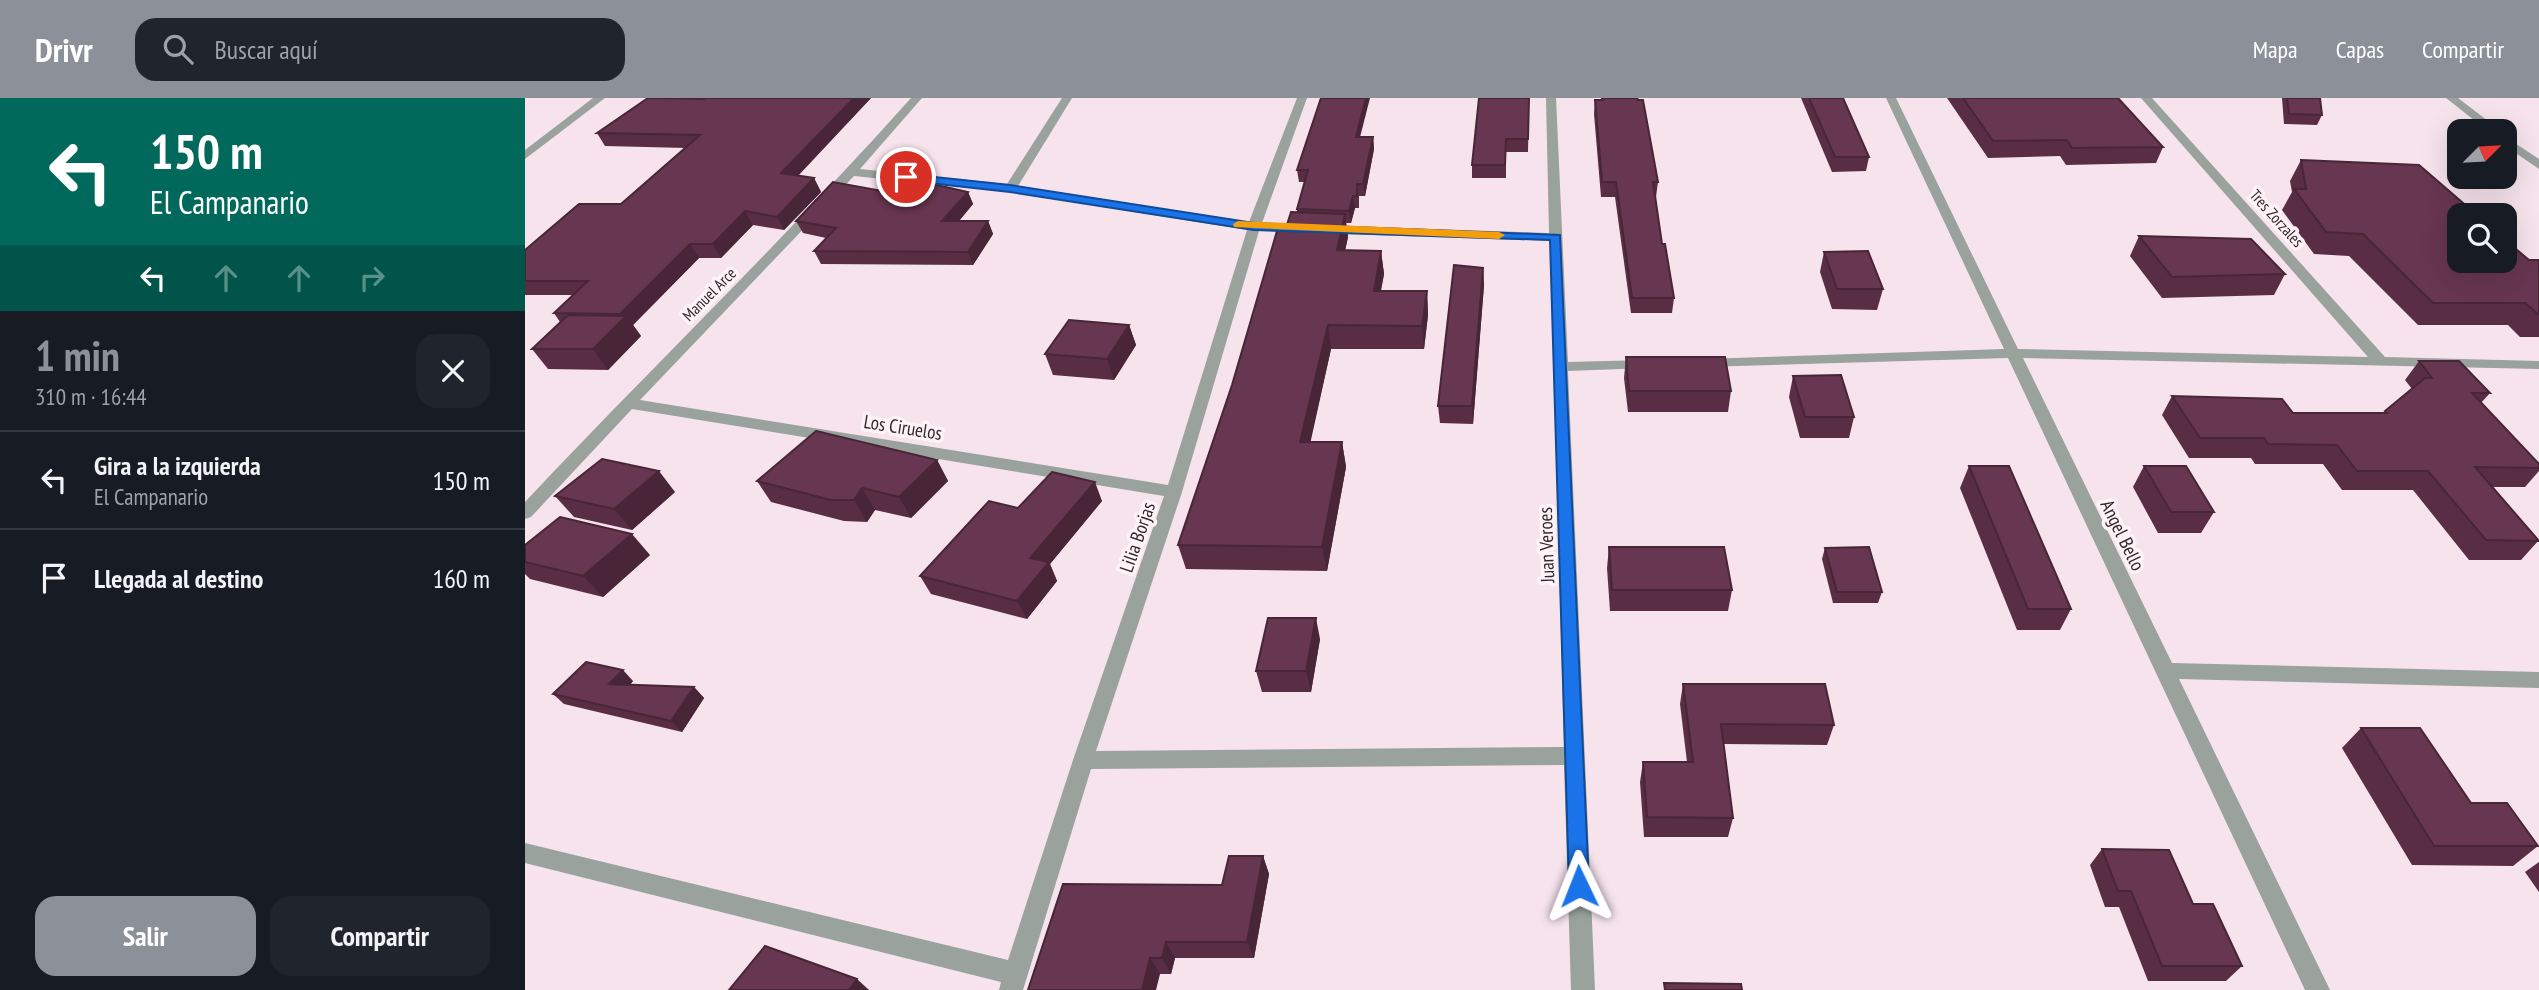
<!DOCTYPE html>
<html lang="es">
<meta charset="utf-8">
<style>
body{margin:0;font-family:"PT Sans Narrow",sans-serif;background:#20242c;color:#f1f3f6;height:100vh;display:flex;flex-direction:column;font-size:26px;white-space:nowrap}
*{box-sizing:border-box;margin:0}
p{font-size:23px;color:#9ea1a6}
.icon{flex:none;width:38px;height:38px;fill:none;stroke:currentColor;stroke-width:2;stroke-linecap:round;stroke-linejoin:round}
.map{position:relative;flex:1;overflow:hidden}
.side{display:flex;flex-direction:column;background:#171b24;width:525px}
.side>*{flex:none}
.hud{background:#00695c;color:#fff;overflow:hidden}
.needle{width:46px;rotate:66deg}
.controls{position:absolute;left:1922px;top:21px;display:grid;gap:14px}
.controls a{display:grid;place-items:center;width:70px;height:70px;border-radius:14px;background:#171b24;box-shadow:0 7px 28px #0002;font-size:35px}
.pin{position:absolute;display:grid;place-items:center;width:60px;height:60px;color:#fff;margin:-30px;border:4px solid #fff;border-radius:50%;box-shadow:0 2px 7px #0007}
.me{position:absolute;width:77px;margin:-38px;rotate:358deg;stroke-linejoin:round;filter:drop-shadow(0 0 5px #0008)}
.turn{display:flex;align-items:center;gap:24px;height:147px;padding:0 35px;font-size:32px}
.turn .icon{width:91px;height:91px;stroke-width:2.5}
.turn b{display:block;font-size:49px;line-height:60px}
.lanes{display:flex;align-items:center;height:66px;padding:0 35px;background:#0003;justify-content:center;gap:35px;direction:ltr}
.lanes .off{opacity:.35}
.round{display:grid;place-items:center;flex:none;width:74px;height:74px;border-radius:21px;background:#20242c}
.headline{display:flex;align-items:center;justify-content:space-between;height:119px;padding:0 35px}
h1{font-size:42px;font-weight:600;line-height:52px;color:#8c9099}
.button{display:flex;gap:14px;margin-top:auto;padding:14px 35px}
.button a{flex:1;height:80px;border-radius:21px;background:#8c9099;color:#fff;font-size:28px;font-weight:600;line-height:80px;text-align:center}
.button a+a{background:#20242c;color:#f1f3f6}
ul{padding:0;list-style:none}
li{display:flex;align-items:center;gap:21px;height:98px;padding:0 35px;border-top:2px solid #363941}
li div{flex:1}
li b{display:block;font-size:26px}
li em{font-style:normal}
header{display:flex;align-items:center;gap:42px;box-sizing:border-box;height:98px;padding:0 35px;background:#8c9099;color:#fff}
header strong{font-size:33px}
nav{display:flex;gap:38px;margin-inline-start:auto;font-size:24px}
.search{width:490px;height:63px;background:#20242c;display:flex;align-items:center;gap:18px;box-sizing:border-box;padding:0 24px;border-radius:21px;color:#9ea1a6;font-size:26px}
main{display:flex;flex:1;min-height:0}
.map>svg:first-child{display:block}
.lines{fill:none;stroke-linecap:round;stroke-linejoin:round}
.minor{fill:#9aa29d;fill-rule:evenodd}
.wall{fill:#592e45}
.shaded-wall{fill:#482638}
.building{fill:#673650;stroke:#482638;stroke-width:2}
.route{fill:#1a73e8;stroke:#114b97;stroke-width:2}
.slow{fill:#f59e0b}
.labels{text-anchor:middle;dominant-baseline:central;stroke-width:7;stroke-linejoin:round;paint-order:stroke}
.far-street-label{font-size:16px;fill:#30292c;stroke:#fff3f8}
.street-label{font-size:19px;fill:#30292c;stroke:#fff3f8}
</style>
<header>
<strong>Drivr</strong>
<div class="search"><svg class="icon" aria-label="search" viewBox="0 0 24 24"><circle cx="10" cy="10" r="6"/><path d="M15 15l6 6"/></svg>Buscar aquí</div>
<nav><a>Mapa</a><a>Capas</a><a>Compartir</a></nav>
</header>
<main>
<section class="side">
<div class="hud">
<div class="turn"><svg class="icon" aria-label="left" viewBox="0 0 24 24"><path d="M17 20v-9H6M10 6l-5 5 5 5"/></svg><div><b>150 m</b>El Campanario</div></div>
<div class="lanes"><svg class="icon" aria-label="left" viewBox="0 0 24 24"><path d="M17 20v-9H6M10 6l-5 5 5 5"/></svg><svg class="icon off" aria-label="ahead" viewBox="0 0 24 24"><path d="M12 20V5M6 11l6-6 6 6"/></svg><svg class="icon off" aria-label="ahead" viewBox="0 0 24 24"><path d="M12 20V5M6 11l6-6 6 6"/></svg><svg class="icon off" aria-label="right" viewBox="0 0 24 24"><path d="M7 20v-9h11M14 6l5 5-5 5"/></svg></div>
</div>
<div class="headline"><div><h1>1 min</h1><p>310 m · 16:44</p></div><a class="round"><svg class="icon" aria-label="close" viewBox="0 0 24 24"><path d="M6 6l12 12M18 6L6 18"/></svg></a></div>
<ul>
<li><svg class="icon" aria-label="left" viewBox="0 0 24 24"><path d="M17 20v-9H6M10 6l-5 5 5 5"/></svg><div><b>Gira a la izquierda</b><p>El Campanario</p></div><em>150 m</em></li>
<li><svg class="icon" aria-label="arrive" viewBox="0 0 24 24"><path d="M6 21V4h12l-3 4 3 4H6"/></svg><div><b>Llegada al destino</b></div><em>160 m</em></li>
</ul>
<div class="button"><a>Salir</a><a>Compartir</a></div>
</section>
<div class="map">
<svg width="2014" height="892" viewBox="0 0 2014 892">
<rect width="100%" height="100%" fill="#f6e3ec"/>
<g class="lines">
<g class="minor">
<path d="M68,0H80L0,61V52Z"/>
<path d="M386,0H397L335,71L482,86L537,0H547L493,88L724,124L772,0H782L737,125L1024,135L1021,0H1031L1043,264L1122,262L1129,266L1122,270L1043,273L1070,892H1046L1039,667L566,671L498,892H474L476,884L0,765V745L483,862L548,662L639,398L107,311L6,419L0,421V404C127,269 261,140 386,0ZM329,78L485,94L722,132L643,387L115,302ZM734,133L1025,143L1039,649L571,653L657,394Z"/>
<path d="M1361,0H1371L1493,251L1843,259L1616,0H1627L1860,259L2014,263V271L1498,260L1647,565L2014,574V590L1654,581L1805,892H1780L1483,260L1178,269L1171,265L1178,261L1479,251Z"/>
<path d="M1921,0H1933L1976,33H1963Z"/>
<path d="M1979,38L2014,61V71L1979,47Z"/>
</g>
</g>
<g class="wall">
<path d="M180,0H346L273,78L289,80L296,94L259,132L228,127L196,160H174L108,227L116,238L83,272L23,271L7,251L35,224L29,215L48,197H0V152L96,106L161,50L80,48L72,35Z"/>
<path d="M1004,0L1003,54H981V80H947V67Z"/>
<path d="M1076,0H1112L1133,84L1131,99H1130L1137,146L1149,200L1147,215H1106L1090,99H1076L1069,16L1070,2H1076Z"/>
<path d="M1276,0H1318L1344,59L1341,73L1307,74Z"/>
<path d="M1422,0H1593L1638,49L1631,65L1541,67L1535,58L1463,60Z"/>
<path d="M1757,0H1795L1797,17L1792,27L1759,26Z"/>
<path d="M835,39H848L849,51L840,98H834V110H830L826,125H821L823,139L820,153H856L859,176L856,193H902L903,217L899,251H806L785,344H817L821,369L802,473L661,471L653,447L760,133L772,114V111L779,84H774L772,72Z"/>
<path d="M1776,62L2004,162H2014V239H1995L1983,227H1893L1824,158L1789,156L1757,112L1767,94L1765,83Z"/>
<path d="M443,94L448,106L434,123H463L468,136L448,167L296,166L289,153L301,140L278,135L271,123L379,97Z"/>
<path d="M1614,138L1760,176L1749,197L1637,200L1605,158Z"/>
<path d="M1299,154L1358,191L1352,212L1307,211L1295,174Z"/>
<path d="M958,170L959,187L948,326L915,325L913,308Z"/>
<path d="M604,227L611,247L589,282L528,277L520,256Z"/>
<path d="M1101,259L1206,293L1203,314H1103L1099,280Z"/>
<path d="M1894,263L1965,295L1956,305L2014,366V373L2000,389H1967L2014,442L1996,462H1944L1888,392H1817L1798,366H1730L1726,360H1664L1637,317L1647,298L1768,315H1858L1887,291L1880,282Z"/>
<path d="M1268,278L1329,319L1324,340H1275L1264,299Z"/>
<path d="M412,362L423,383L386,420L350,412L342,424L319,423L246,404L232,383Z"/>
<path d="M1444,368L1546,511L1535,532H1492L1435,390Z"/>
<path d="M1619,368L1689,414L1676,435H1633L1608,389Z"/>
<path d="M150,394L107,432L49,419L30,398Z"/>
<path d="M577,403L525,466L532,483L502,521L406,496L395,478L493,410Z"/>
<path d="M0,447L125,457L78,499L5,481L0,476Z"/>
<path d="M1084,449L1207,492L1203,513H1085L1082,470Z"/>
<path d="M1300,450L1357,494L1353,505H1308L1297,461Z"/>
<path d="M795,541L786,594H737L731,573Z"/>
<path d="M108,583L105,587L169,589L179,600L157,634L39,606L28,596Z"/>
<path d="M1158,586L1309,627L1302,647L1198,646L1208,720L1203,739H1119L1115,684L1118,664H1162L1155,606Z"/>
<path d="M1836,630L1946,705L2013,748L1988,768L1887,767L1817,650Z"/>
<path d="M1577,751L1668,806L1717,868L1701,883H1623L1594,809H1580L1565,767Z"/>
<path d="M738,758L744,776L729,860H650L646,876H635L503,892L697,787Z"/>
<path d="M2014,764V794L2000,774Z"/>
</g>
<g class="shaded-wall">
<path d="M329,0H346L263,88L256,75Z"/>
<path d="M841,0H845L832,51L831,39Z"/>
<path d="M848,39L849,51L840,98L838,86Z"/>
<path d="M289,80L296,94L259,132L252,119Z"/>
<path d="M443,94L448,106L423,136L417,123Z"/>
<path d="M828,98L830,110L826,125L824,113Z"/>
<path d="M220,113L228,127L196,160L188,146Z"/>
<path d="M820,116L823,139L815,175L812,152Z"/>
<path d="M463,123L468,136L448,167L443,154Z"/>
<path d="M165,146L174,160L108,227L116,238L83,272L68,251L99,220L95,216Z"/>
<path d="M856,153L859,176L851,216L849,193Z"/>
<path d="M958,170L959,187L948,326L947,308Z"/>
<path d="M902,193L903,217L899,251L897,228Z"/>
<path d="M604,227L611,247L589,282L582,261Z"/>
<path d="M803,227L806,251L780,369L775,344Z"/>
<path d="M817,344L821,369L802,473L797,449Z"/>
<path d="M412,362L423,383L386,420L374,399Z"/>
<path d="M134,373L150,394L107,432L89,411Z"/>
<path d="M570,384L577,403L525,466L532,483L502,521L492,503L505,460Z"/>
<path d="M337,390L350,412L342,424L329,402Z"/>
<path d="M107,436L125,457L78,499L58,478Z"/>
<path d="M791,520L795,541L786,594L781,573Z"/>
<path d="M98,572L108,583L95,597L84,586Z"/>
<path d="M169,589L179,600L157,634L146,623Z"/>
<path d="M738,758L744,776L729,860L722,844Z"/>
<path d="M641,844L650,860L646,876L637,860Z"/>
<path d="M625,860L635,876L631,892H617Z"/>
<path d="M332,881L344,892H324Z"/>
</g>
<g class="building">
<path d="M123,0L179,1L180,0H329L256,75L289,80L252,119L220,113L188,146H165L95,216L29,215L63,183H0V152L54,106H96L175,37L72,35Z"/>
<path d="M796,0H841L831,39H848L838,86H832V98H828L824,113L772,111L783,72H772Z"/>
<path d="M954,0H1004L1003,41H981L980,67H947Z"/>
<path d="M1078,0H1112L1113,2H1118L1133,84H1128L1137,146H1140L1149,200H1107L1091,84H1077L1070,2H1078Z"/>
<path d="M1284,0H1318L1344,59H1310Z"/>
<path d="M1438,0H1593L1638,49L1547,50L1542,42L1468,43Z"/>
<path d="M1762,0H1795L1797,17L1764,16Z"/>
<path d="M1776,62L1894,67L1952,117H1934V163H1979V141L2004,162H2014V216H2013L2000,205H1908L1838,136L1801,134L1769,91H1781Z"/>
<path d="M390,82L443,94L417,123H463L443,154L289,153L311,130L271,123L308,84L379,97Z"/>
<path d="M766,114L820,116L812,152L856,153L849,193H902L897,228L803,227L775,344H817L797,449L653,447L707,287L752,133H760Z"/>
<path d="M1614,138L1726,141L1760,176L1647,179Z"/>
<path d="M1343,153L1358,191H1312L1299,154Z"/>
<path d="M929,167L958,170L947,308H913Z"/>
<path d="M43,217L101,218L68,251H7Z"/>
<path d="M544,222L604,227L582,261L520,256Z"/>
<path d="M1101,259H1200L1206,293H1104Z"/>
<path d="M1894,263H1934L1965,295H1947L2014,366V370L1950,369L2014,443L1961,442L1903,373H1832L1812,347L1743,346L1739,340H1675L1647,298L1757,301L1768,315H1862L1860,313L1900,280H1907Z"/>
<path d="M1316,277L1329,319H1280L1268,278Z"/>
<path d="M291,333L412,362L374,399L337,390L329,402H306L232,383Z"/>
<path d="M77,361L134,373L89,411L30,398Z"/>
<path d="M1444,368H1484L1546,511H1503Z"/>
<path d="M1619,368H1661L1689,414H1646Z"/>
<path d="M527,374L570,384L505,460L524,464L492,503L395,478L464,403L493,410Z"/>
<path d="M35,419L107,436L58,478L0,464V447Z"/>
<path d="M1084,449H1199L1207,492H1087Z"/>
<path d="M1344,449L1357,494H1312L1300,450Z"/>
<path d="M743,520H791L781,573H731Z"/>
<path d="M61,564L98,572L84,586L169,589L146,623L28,596Z"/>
<path d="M1158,586H1300L1309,627L1196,626L1208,720L1122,719L1118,664H1168Z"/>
<path d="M1836,630H1895L1946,705H1982L2013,748H1909Z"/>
<path d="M1577,751L1644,752L1668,806H1688L1717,868H1637L1606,793H1593Z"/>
<path d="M704,758H738L722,844H641L637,860H625L617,892H503L538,786L697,787Z"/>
<path d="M240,848L332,881L324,892H204Z"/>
<path d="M1139,885L1216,886L1217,892H1140Z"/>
</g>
<path class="route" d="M381,76L485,87L729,125L1035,137L1064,788L1061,795L1054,798L1047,795L1044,788L1025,142L729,132L485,94L377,82V77Z"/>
<path class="slow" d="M713,123L974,134L980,137L974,141L709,129L708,126Z"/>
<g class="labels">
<g class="far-street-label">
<text transform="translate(1752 120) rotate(48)">Tres Zorzales</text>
<text transform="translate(184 196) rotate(-45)">Manuel Arce</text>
</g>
<g class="street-label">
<text transform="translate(378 329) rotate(9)">Los Ciruelos</text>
<text transform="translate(1598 437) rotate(64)">Angel Bello</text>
<text transform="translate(612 439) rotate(-71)">Lilia Borjas</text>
<text transform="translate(1021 447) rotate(-92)">Juan Veroes</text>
</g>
</g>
</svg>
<div class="controls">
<a><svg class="needle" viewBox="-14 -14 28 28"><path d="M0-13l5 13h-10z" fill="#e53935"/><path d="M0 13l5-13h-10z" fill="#9ea1a6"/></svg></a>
<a><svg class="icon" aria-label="search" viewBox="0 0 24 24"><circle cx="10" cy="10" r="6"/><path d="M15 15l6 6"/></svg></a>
</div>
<div class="pin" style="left:381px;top:79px;background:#d93025"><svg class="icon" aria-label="arrive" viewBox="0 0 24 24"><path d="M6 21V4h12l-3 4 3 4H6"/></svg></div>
<svg class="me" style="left:1054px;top:788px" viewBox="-20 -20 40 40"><path d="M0-17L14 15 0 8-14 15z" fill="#1a73e8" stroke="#fff" stroke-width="4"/></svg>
</div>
</main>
